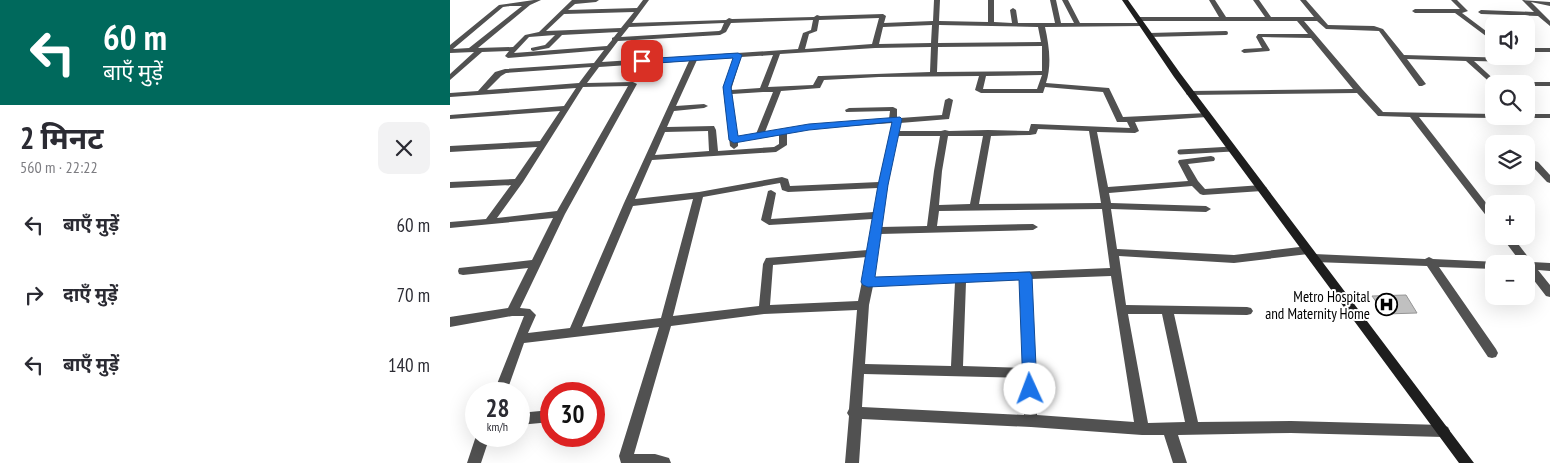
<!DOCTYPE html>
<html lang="hi">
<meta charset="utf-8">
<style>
body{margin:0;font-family:"PT Sans Narrow","Noto Sans Devanagari",sans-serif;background:#f2f2f3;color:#2b2b33;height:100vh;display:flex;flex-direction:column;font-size:19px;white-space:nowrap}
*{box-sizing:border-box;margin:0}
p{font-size:16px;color:#7c7c81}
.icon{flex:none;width:28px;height:28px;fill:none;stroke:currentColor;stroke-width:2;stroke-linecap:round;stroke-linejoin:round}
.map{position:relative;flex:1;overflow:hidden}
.drawer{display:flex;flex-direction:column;background:#fff;width:450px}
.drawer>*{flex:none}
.banner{background:#00695c;color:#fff;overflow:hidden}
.fabs{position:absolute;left:1035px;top:15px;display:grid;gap:10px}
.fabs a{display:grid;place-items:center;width:50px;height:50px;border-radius:10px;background:#fff;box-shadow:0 5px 20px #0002;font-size:25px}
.speed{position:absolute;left:15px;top:382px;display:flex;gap:10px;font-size:25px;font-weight:700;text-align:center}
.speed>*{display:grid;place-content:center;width:65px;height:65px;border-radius:50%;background:#fff;box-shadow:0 5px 20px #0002;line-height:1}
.speed small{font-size:12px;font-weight:400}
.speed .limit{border:8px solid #d22;background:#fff;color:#111}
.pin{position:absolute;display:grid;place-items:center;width:42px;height:42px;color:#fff;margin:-21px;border-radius:10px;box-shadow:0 2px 8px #0006}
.me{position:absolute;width:55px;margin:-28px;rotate:358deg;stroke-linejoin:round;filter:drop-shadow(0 0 4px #0008)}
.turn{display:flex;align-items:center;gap:18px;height:105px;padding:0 20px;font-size:22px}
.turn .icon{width:65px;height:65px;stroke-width:2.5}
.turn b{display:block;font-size:35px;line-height:42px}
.round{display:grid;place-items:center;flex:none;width:52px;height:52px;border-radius:10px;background:#f2f2f3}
.head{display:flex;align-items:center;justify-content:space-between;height:85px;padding:0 20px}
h1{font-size:30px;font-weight:700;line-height:38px}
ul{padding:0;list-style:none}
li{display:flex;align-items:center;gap:15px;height:70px;padding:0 20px}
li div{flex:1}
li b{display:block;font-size:19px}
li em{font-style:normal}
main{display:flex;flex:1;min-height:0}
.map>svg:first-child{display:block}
.building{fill:#c0c0c0;stroke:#959595}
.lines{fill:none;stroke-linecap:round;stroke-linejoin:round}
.lane-far1{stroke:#515151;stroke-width:4}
.lane{stroke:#515151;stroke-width:5}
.street{fill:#515151;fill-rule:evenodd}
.secondary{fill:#1e1e1e;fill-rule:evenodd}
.route{fill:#1a73e8;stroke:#114b97}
.labels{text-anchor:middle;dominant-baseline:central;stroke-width:4;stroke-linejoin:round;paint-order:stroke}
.poi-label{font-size:15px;fill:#000;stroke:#fff;text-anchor:end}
</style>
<main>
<section class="drawer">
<div class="banner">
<div class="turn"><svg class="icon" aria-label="left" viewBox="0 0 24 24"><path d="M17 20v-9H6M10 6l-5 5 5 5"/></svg><div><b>60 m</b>बाएँ मुड़ें</div></div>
</div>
<div class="head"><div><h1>2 मिनट</h1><p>560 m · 22:22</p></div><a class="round"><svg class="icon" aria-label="close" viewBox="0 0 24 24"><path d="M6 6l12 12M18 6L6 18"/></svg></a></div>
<ul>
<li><svg class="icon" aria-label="left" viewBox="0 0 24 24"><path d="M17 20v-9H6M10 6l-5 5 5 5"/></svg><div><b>बाएँ मुड़ें</b></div><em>60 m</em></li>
<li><svg class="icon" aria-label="right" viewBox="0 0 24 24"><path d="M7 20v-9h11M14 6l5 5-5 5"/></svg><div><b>दाएँ मुड़ें</b></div><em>70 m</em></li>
<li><svg class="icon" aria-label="left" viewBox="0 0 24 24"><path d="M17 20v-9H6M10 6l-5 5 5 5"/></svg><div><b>बाएँ मुड़ें</b></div><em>140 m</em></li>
</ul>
</section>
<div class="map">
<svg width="1100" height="463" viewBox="0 0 1100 463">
<rect width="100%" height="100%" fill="#fff"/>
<path class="building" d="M956,295L967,313L935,314L922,296Z"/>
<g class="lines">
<path class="lane-far1" d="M699,35L776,33"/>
<path class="lane" d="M730,152L782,149"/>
<g class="street">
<path d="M84,0H91L80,5L28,48L63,47L75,35L89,32L122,0H149L146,2L125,4L118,10L187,8L193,0H199L182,23L276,20L279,18L282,19L364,17L367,15L370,16L433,14L436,16L434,23L483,21L484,0H490L489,21L538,22V0H544V22L562,23L560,10L563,8L566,10L568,23H605L600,0H606L611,23H624L612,0H618L630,23H693V25L691,26L595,27C599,45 602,65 596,83L659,88L673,117L757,113L761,115L757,117L685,122L689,131L685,133L647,132L658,187L738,181L728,162L729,160L761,156L764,157L765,159L764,161L738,164L748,181L755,189L812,185L817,188L812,191L753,195L750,194L742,186L659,193L661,203L756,206L761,209L756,212L661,209L667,249L784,255L858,246L863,250L858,254L784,263L669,256L676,305L797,307L801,308L803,311L801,314L797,315L724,314L748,422L841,421L993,425L998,427L1000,431L998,435L993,437L841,433L728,435L737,463H723L714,435H692L581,427L412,419L409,463H395L399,416L397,413L399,409L407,310L314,314L221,326L184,454H205L219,458L221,463H171L169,456L209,327L74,343L56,394H43L74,316H62L0,327V317L58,308L78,268L13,275L9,274L8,271L9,268L82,260L103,218L0,228V222L36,219L61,185L0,188V182L65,179L87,147L0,152V146L90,141L110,111L0,119V115L114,106L126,88L0,97V93L28,91L45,72L55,69L144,63L154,50L58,58L55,56L59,51L32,52L0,80V74L24,52L0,53V45L49,5ZM60,6H72L19,48L3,49L53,7ZM184,12L171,28L96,31L114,14ZM429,18L422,44L355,49L359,34L367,31L369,20ZM363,20L361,30L353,33L348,49L152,62L168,41L270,35L276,32L281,23ZM274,23L271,30L269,31L171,37L179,27ZM482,25L481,43L429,44L433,27ZM489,25L588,27L591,42L488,43ZM168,32L164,37L162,38V40L157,46L64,53L79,37L105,35L95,45L81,48V50L83,51L99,48L112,35ZM592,46V71L487,72L488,47ZM481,47L480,72L371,76H368L363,85L318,87L330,54L425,48ZM323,55L310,88L281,90L291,57ZM284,58L273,87L280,146L284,149L288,146V142L329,135V144L324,147L268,151L266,130L264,126L217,127L224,111L254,108L258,106L254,104L226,106L247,60ZM239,61L174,203L120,328L78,333L86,315L80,309L70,308L115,214L187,84L183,82L137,83L149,67ZM141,67L129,83L37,90L51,76L56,73ZM592,75L587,89H533L536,76ZM529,76L525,90L531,93H593L595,87L653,92L667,122H677L680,128L584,124H581L579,131L538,130L499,131L495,130L491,131H448L450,123L499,119L503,100L499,98L495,100L492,115L450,118L447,117V109L443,107L399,108L395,110L396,112L440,111L439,119L359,125L315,132L331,91L370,88L374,80L429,77ZM178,86L107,211L47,218L73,182L133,87ZM313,92H323L306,134L287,137L282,94ZM442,123L429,182L340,186L338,179L332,177L249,192L185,199L202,160L326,152L337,145V133L359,129ZM588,129L639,131L651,203L529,204L541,136L580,135L586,134ZM258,131L259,151L205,155L215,132ZM447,136H490L484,171L477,226L431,227L438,185ZM498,136H533L520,204L489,205L492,171ZM330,183L332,190L338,192L428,188L424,212L321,219L326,193L321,190L318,191L311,220L319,225L423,219L418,250L316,258L313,264L309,306L223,316L253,197ZM243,199L211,318L132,327L183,206ZM652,209L660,268L424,278L430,234L583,230L588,227L583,224L487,226L489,211ZM417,257L408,301L320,305L323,265ZM661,276L684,422L587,415L581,279ZM570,280L573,368L513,366L516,282ZM505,282L501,366L415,364L419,305L423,286ZM678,314H712L735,422L698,423ZM414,374L573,378L574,415L412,407Z"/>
<path d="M759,0H765L776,17H815L803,0H809L821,17H864L850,0H856L878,25L924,26L933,29L954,55L1061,58V56H1068L1069,60L1066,62L1024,61L1049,84H1044V86L1016,61L957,59L976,84L972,86H969L929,31L876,29L867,21H854L912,89L933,112L1044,114V116H1048L1044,118L969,117L1044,213V223L1041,222L960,117L928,116L907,93L737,95L736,93L740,91L903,89L861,38L812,37L820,50L819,51L794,53L791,51L794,49L812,48L806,37L808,34H858L847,21H689L686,19L689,17H769Z"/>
<path d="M1001,0H1007L1018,11L1012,13L1044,37V42L1005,13H965L962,11L965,9H1010Z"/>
<path d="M1072,0L1100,2V6L1081,2L1100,21V26L1088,16L1031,14L1028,12L1031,10L1084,12Z"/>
<rect x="1076" y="48" width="24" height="4"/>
<path d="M1073,82H1100V86H1076V84H1072Z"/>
<path d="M1076,114H1100V118H1073L1072,116H1076Z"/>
<path d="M1085,161L1088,162L1100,175V183L1097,182L1082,166L1081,164Z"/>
<path d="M1051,236H1062L1082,262L1100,263V271L1088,270L1100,285V297L1096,296L1076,270V264H1072Z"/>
<path d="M864,254L975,259L979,257L983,259L1048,262L1049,264H1044V269L989,267L1046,349L1048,353L1046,357L1042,358L1038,357L977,266L864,262L860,261L859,258L860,255Z"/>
<path d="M144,406L150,408L152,412L150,416L145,418Z"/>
<path d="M101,410V422L69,425V413Z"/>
<path d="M26,436H40L31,463H17Z"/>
</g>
<path class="secondary" d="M672,0H678L730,73L1024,463H1009L724,77Z"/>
</g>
<path class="route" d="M288,53L292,55L281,87L288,136L359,124L450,117L452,119L438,185L425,277L580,272L582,276L587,389L585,393L580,395L575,393L573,389L569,280L418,287L413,285L411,282L428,185L442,122L359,130L284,143L279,140L273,87L283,58L192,64L188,61L192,59Z"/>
<defs>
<symbol id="hospital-ring" viewBox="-11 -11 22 22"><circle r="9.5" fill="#fff" stroke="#000" stroke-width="1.5"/><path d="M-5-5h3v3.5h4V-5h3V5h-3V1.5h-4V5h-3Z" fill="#000"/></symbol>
</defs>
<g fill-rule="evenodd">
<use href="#hospital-ring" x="924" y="292" width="25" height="25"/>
</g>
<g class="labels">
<g class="poi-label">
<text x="920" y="296">Metro Hospital<tspan x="920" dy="17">and Maternity Home</tspan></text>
</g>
</g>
</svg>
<div class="fabs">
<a><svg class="icon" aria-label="sound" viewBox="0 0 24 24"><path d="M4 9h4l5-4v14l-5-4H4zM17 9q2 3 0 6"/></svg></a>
<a><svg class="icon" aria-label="search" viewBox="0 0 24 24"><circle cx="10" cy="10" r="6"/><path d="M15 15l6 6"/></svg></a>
<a><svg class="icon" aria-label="layers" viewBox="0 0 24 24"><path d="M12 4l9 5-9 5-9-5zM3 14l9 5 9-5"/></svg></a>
<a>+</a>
<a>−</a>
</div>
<div class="speed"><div>28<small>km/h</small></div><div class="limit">30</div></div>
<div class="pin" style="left:192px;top:61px;background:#d93025"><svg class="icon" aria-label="arrive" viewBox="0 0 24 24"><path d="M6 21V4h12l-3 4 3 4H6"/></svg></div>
<svg class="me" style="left:580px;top:389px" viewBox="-20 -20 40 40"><circle r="19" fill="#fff"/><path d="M0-13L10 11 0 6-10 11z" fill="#1a73e8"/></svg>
</div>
</main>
